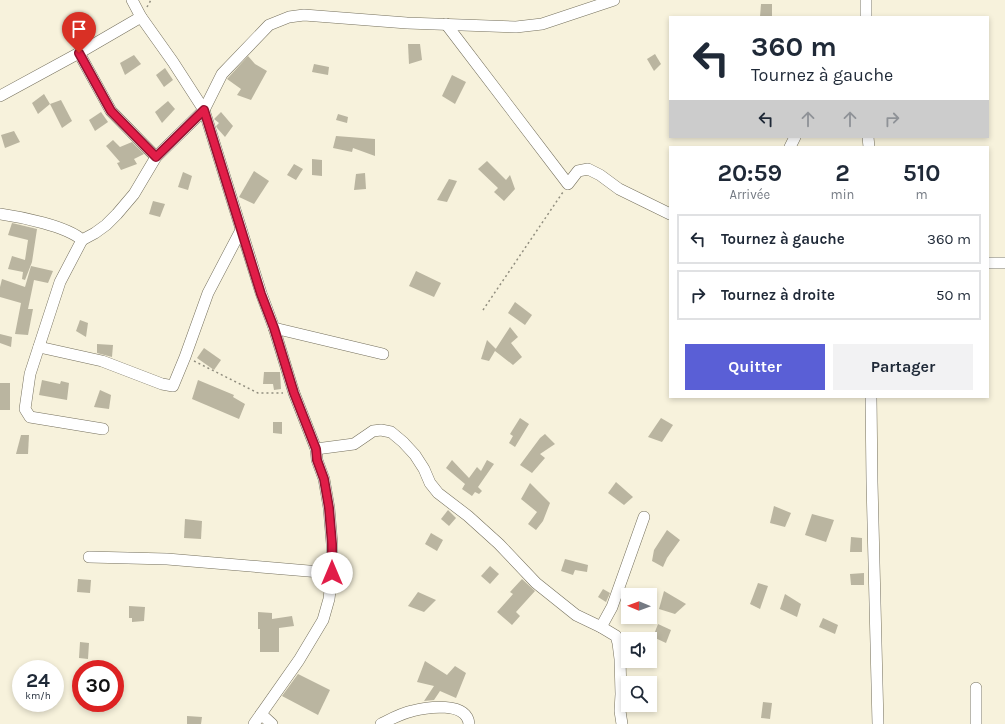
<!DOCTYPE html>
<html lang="fr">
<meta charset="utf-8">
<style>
body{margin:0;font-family:Karla,sans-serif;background:#f2f2f3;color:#1f2937;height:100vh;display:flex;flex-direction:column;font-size:15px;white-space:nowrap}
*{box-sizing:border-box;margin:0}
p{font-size:13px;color:#747a83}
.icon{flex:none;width:22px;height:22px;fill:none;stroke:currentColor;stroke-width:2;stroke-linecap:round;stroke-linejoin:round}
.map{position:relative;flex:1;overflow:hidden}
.details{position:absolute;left:669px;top:146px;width:320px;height:252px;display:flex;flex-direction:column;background:#fff;border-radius:0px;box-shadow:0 2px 6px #0003}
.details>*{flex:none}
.guide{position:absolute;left:669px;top:16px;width:320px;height:122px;border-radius:0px;box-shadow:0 2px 6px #0003;background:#fff;color:#1f2937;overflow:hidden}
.needle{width:26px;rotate:271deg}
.controls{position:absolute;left:621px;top:588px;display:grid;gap:8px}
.controls a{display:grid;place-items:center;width:36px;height:36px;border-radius:0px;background:#fff;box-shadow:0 2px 6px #0003;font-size:20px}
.speed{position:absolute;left:12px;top:660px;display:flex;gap:8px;font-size:20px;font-weight:700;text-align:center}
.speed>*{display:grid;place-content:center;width:52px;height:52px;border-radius:50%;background:#fff;box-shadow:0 2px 6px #0003;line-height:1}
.speed small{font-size:10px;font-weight:400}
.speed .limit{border:6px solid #d22;background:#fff;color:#111}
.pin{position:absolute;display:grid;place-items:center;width:34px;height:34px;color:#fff;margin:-41px -17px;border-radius:50% 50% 50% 0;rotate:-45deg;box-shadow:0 0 4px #0007}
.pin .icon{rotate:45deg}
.me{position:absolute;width:44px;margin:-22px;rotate:0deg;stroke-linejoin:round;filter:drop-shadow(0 0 3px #0008)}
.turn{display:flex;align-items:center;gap:14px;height:84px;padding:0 16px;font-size:18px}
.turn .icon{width:52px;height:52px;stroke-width:2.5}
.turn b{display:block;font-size:28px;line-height:34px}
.lanes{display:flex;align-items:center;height:38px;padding:0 16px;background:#0003;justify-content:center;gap:20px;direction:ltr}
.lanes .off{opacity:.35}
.eta{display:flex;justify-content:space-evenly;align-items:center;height:68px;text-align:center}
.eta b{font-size:24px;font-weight:700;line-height:28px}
.action{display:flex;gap:8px;margin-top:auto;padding:8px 16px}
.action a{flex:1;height:46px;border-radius:0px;background:#5a5fd6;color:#fff;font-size:16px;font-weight:700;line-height:46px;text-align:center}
.action a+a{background:#f2f2f3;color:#1f2937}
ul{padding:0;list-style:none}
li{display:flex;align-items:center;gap:12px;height:50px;margin:0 8px 6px;padding:0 8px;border:2px solid #e0e1e3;border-radius:0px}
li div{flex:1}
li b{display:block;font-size:15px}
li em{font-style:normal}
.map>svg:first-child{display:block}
.building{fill:#bab5a0}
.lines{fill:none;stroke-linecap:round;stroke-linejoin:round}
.street-casing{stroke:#75705d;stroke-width:12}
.path{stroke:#918e7f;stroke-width:1.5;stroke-dasharray:2 3;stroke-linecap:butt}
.street{stroke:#fff;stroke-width:11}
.route-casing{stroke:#92132f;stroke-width:10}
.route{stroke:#e11d48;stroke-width:7}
</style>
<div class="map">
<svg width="1005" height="724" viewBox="0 0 1005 724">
<rect width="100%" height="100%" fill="#f7f2dc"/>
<g class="building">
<path d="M761,4H772V16L760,17Z"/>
<path d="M408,44H420L422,60L409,64Z"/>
<path d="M655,54L661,64L654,71L647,59Z"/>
<path d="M134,55L141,64L125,75L120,63Z"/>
<path d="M248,56L255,64L267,71L251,100L237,95L241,89L227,79Z"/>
<path d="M314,64L329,67L328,75L312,72Z"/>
<path d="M165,68L173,80L164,87L156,75Z"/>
<path d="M452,75L466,82L455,104L442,96Z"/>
<path d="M44,94L50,104L38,114L32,103Z"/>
<path d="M61,100L72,121L62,128L50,104Z"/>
<path d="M168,101L175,109L162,123L155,112Z"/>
<path d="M101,112L108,122L95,131L89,120Z"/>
<path d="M221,112L233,126L225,137L217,128L216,126L219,123L214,119Z"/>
<path d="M338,114L348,117L347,123L336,120Z"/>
<path d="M14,131L20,142L5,148L1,135Z"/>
<path d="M336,136L375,139V156L353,148L352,152L333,148Z"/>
<path d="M113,140L120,147L132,142L144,154L134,159L137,164L121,170L117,163L120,162L106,146Z"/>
<path d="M312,159L322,160V176L312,175Z"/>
<path d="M487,161L506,180L510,175L515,189L504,201L494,192L498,188L478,169Z"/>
<path d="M294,164L303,169L296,180L287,175Z"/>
<path d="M254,171L269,181L254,204L239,197Z"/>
<path d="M183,172L192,176L188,190L178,187Z"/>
<path d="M365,173L366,189L354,190L356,174Z"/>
<path d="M449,179L457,181L447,202L437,200Z"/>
<path d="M153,201L165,204L160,217L149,214Z"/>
<path d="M12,223L37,229L32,262L25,280L22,279L23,272L8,269L12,256L25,260L28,240L8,235Z"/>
<path d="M31,266L53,271L48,283L34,280L28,309H33L28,335L15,334L21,303L0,297V287L2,279L25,287Z"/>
<path d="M416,271L441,283L434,297L409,286Z"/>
<path d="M515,302L532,315L525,325L508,313Z"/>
<path d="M80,320L88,323L86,337L76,331Z"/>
<path d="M510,327L518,337L511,343L522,357L513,365L495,351L489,361L481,359L487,340L496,349L495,350Z"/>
<path d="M0,334L12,337L11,347L0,343Z"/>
<path d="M97,344L113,345L112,357L97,353Z"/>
<path d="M204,348L221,360L214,370L197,358Z"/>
<path d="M264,372H280L281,389L274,390L273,384H263Z"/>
<path d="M42,380L60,384L61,381L69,383L67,400L39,395Z"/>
<path d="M198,380L234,395L233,397L245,404L239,419L192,399Z"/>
<rect x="0" y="383" width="10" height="27"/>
<path d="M100,390L111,395L109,409L94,407Z"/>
<path d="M520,418L529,424L515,447L509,443L513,436L510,434Z"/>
<path d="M661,418L673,425L662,442L648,437Z"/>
<path d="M273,422H282V434L273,433Z"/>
<path d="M545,434L555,444L540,454L545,458L532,473L520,465L540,438Z"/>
<path d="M21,435H29L28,454H16Z"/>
<path d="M452,460L469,478L477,467L481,471L487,460L494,464L478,487L482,491L479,494L475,492L472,496L462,489L465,484L446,468Z"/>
<path d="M616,482L633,497L624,505L608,493Z"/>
<path d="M530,483L550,503L543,521L536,530L528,524L537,512L521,499Z"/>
<path d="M774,506L791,513L785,527L770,523Z"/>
<path d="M448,510L456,518L449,526L441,519Z"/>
<path d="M812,514L834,520L826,542L805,535Z"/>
<path d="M185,519L202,521L201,539L184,538Z"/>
<path d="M667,530L680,540L667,558L663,567L652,561L654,550Z"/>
<path d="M431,533L443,540L437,551L425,544Z"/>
<path d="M851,537L862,538V552H850Z"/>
<path d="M565,559L588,565L587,572L575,570L573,575L561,571Z"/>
<path d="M490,566L499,574L490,584L481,576Z"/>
<path d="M864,573V585H851L850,574Z"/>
<path d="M78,579L91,580L90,593L77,592Z"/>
<path d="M522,579L535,591L516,612L520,616L512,625L497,612L513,594L510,592Z"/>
<path d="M758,583L768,586L760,609L750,604Z"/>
<path d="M603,589L610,593L606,602L598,597Z"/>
<path d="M664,591L686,604L675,614L659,609Z"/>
<path d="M418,592L436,600L424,612L408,606Z"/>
<path d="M785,594L801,604L797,617L780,609Z"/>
<path d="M129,606L145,607L144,621L132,622V618H129Z"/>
<path d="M258,612L272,613V619L292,616L294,626L279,628V652H260V629H258Z"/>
<path d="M823,618L838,625L835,634L819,627Z"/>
<path d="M658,624L671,630L666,643L653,637Z"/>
<path d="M80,642L89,643L88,659L79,658Z"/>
<path d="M425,661L447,675L455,666L466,673L456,698L440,691L434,700L424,701L434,686L417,682Z"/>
<path d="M298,674L330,690L318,715L282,696Z"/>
<path d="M763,702L772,703L770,719L761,718Z"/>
<path d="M187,716L202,717L201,724H187Z"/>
</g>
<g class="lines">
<defs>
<g id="street">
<path d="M132,0L141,17L173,62L204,110L261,293L274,328L294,393L316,449L317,460L324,479L329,508L332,544V573L329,599L323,620L299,660L254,724"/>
<path d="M866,0V17"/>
<path d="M446,24L568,184L578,171L588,169L600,175L619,189L670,214"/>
<path d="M79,53L111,111L156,157"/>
<path d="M0,96L79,53L141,17"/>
<path d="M868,137L869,147"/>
<path d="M790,147L795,137"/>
<path d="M0,214C21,217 67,226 82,240L95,233L106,225L117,214L134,194L156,157L204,110L222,74L269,25L289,17L304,15L407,23L516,27L542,24L614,0"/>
<path d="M82,240L60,282L30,374L25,409L30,417L103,429"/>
<path d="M988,263H1005"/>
<path d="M274,328L383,354"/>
<path d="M39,347L102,361L162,384L173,386L185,357L208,293L241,230"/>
<path d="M871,397L872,482L878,724"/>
<path d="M316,449L354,444L373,431L381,430L391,432L403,442L415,455L424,469L430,483L438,493L468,516L499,544L536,583L576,615L601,627L616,636L618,643L620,659L621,694L620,711L622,724"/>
<path d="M89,557L167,559L332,573"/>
<path d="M601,627L612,607L644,517"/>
<path d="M976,688V724"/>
<path d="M261,714L272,724"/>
<path d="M381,724C391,719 402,713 412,711C427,707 467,701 469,724"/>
</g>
</defs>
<use href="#street" class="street-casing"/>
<g class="path">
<path d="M147,7L151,0"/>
<path d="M483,310L563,192"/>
<path d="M194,361L258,393H283"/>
</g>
<use href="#street" class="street"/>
</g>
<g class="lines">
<defs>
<path id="route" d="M79,53L111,111L156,157L204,110L261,294L274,328L294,393L316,449L317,460L324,479L329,508L332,544V573"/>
</defs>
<use href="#route" class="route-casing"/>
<use href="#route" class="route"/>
</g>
</svg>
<div class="controls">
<a><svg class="needle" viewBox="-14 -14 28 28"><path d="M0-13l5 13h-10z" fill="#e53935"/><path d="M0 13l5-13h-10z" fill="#747a83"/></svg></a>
<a><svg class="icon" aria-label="sound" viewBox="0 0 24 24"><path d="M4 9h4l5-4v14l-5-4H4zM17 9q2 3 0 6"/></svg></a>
<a><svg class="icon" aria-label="search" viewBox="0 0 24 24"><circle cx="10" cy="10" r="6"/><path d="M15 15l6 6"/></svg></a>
</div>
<div class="speed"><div>24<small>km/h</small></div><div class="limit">30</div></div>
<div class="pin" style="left:79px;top:53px;background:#d93025"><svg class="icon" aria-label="arrive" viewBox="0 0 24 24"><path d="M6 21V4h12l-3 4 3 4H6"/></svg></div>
<svg class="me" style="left:332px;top:573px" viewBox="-20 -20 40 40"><circle r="19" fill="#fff"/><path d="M0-13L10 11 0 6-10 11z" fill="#e11d48"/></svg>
<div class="guide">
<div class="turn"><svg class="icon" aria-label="left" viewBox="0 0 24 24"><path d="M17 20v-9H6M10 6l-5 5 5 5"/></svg><div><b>360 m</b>Tournez à gauche</div></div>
<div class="lanes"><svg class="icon" aria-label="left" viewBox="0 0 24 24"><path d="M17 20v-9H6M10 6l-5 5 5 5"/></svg><svg class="icon off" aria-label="ahead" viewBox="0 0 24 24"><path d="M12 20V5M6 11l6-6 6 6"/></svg><svg class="icon off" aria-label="ahead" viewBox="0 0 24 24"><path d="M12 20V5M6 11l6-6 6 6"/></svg><svg class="icon off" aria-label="right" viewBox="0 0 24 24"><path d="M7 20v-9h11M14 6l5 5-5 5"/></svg></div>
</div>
<section class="details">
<div class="eta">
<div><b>20:59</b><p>Arrivée</p></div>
<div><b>2</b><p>min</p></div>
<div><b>510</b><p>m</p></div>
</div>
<ul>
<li><svg class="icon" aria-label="left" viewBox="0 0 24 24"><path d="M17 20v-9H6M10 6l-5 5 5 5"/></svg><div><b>Tournez à gauche</b></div><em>360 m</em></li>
<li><svg class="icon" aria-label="right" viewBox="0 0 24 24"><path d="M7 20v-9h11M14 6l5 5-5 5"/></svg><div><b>Tournez à droite</b></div><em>50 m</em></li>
</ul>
<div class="action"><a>Quitter</a><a>Partager</a></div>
</section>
</div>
